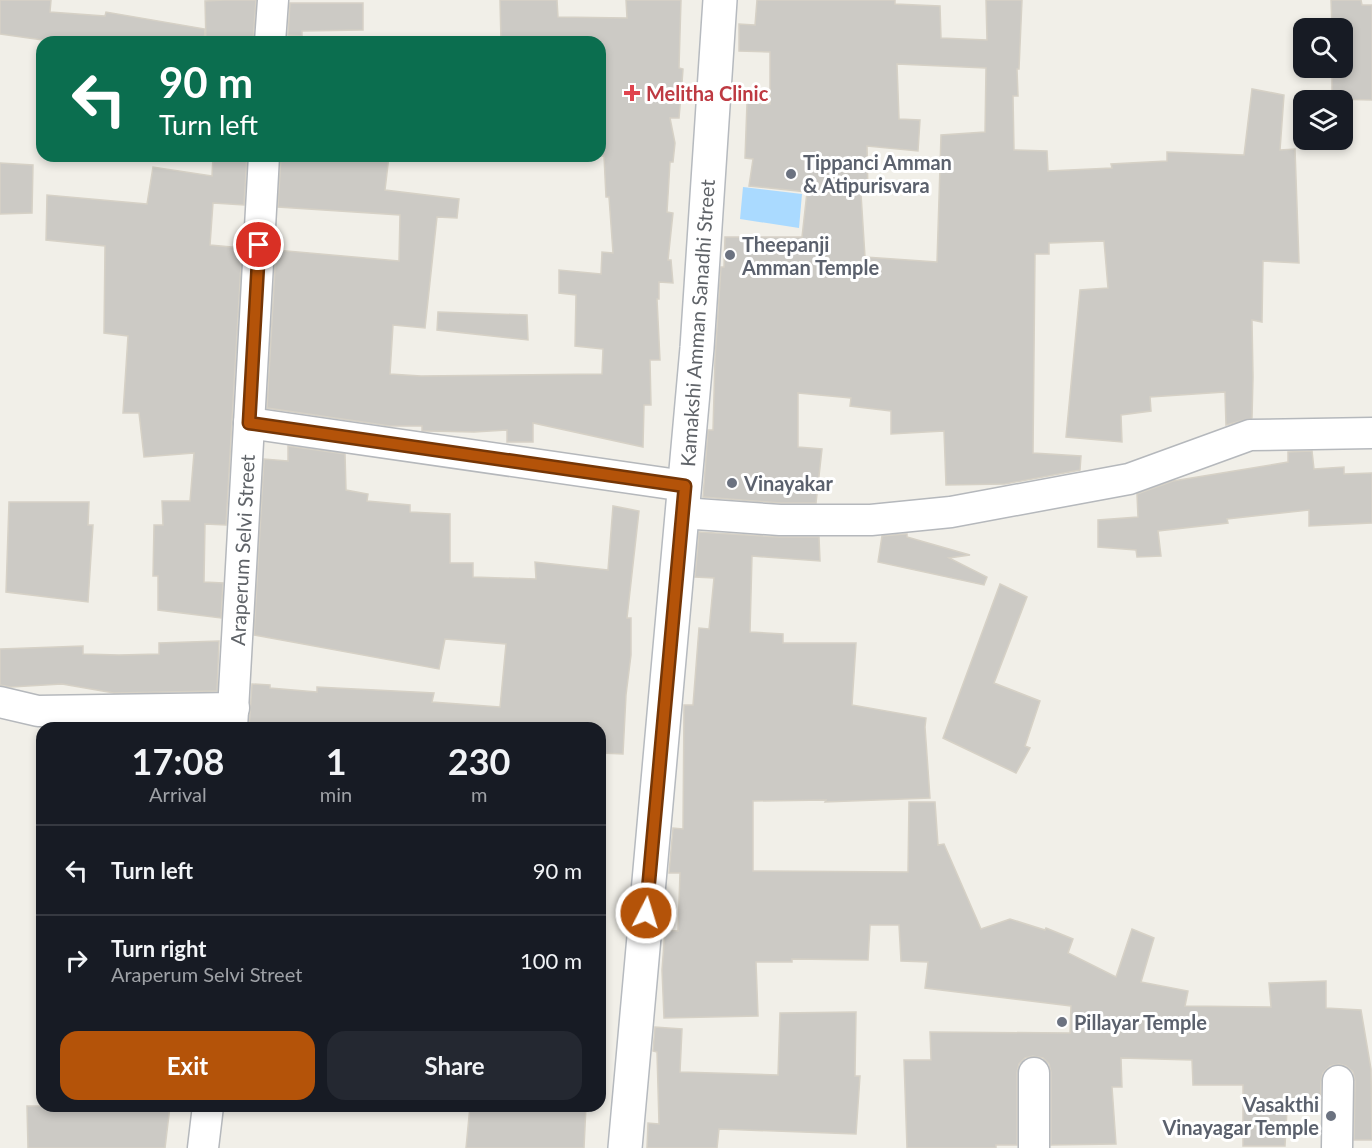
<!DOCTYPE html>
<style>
body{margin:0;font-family:Lato,sans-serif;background:#242831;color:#f1f3f6;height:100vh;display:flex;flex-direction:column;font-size:22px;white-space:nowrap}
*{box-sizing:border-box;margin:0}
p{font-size:20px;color:#9ea1a6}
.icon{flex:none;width:33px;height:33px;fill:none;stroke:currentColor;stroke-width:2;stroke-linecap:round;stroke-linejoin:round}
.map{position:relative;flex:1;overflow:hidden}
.drawer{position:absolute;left:36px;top:722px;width:570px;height:390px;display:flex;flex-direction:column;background:#171b24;border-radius:18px;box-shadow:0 3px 9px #0003}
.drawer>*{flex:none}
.top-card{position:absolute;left:36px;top:36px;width:570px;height:126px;border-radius:18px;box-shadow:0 3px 9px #0003;background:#0b6e4f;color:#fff;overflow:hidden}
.tools{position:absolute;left:1293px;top:18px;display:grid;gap:12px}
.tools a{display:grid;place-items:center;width:60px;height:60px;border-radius:12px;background:#171b24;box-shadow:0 3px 9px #0003;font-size:30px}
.pin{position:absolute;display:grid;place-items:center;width:51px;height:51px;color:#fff;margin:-26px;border:3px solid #fff;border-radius:50%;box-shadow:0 2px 6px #0007}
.me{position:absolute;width:66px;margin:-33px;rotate:5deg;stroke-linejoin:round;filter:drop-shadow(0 0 4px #0008)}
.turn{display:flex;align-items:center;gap:21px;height:126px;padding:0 24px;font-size:27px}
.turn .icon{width:78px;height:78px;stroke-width:2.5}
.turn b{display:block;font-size:42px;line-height:51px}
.eta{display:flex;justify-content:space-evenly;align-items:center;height:102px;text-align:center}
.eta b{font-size:36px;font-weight:700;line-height:42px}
.cta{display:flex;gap:12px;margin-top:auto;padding:12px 24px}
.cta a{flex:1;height:69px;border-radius:18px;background:#b45309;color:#fff;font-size:24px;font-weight:700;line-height:69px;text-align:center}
.cta a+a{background:#242831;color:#f1f3f6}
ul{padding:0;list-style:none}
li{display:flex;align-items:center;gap:18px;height:90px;padding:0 24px;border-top:2px solid #363941}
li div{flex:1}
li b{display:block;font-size:22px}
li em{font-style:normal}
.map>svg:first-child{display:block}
.water{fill:#aadaff}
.building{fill:#cccac5;stroke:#d6d1c6;stroke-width:1.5;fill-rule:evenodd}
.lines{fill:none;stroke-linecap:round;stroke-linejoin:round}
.street-casing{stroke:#b5b8bc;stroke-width:33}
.secondary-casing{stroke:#b6babf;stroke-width:36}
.street{stroke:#fff;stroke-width:30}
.secondary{stroke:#fff;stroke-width:33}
.route-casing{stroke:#753606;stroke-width:15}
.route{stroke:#b45309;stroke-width:10}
.health-dot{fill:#e0444e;stroke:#fff;stroke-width:2}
.worship-dot{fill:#6b7280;stroke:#fff;stroke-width:2}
.labels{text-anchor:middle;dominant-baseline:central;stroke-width:6;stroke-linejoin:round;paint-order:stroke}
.health-label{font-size:20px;font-weight:bold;fill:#be3a42;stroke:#fff;text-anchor:start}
.worship-label{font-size:20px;font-weight:bold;fill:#5b616d;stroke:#fff;text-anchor:start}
.street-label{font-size:20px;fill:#5f6368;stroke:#fff}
</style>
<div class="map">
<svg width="1372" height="1148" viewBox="0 0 1372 1148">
<rect width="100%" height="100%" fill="#f1efe8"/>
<path class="water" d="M743,187L802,194L799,228L740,219Z"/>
<g class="building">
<path d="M0,0H51L50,12L105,16L106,12L205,29L204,42H57L0,34Z"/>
<path d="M224,0H256L253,42H206L205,1Z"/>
<path d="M500,0H557L558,17L627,18L626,0H681L679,68L683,69L682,83L679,118H670L675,143L673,162H670L667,212L673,213L668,260H671L673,283L659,282V299H657L660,360H650L651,405H644L643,447L533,423V442H507V430L474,432L427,431H422V426H390L267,408L276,250L399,261L400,215L278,207L281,156H389L385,190L459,199L457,218L437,217L425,328L393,325L390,374L421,376L602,374L603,349L575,346L576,295L559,293V270L601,274L602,252L613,253L609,197H606L604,156H600V42H501Z"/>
<path d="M757,0H895V4L940,6L941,38L987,40L986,0H1022L1019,69H1017L1018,96H1013L1014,150L1047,151L1048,171L1112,168L1111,164L1167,161V152L1244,155L1252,89L1284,95L1280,150L1295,149L1299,263L1263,261L1262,322L1252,320L1253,377L1252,418L1226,425L1225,392L1150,397L1151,411L1121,415L1122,442L1066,437L1080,290L1108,288L1104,241L1049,243V254H1035L1033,453L1081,456L1080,470L1005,484L946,485L944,431L891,434V411L850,406L851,398L798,393V447L822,449L816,503H781L703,497L708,430H713L715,358L721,267H724L725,237H802L807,192L749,186L753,159L745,158L747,103L770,104V52L739,51V24L755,25ZM897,64L986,68L985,132L941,135L937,262L865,257L861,194H868L867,146L918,151L920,120L899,119Z"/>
<path d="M1331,0H1361L1362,5H1372V100L1332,99V68H1342V28H1332Z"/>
<path d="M290,3H363V30L302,31V36L288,35Z"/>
<path d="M213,156H247L244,205L213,203L210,245L242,248L226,525L205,524L204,582L223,583L221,618L158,610V576H153L154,525H163L162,501H190L194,453L144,457L139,413H123L128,336L104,333L105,246L46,240L47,195L147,204L153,167L212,176Z"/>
<path d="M0,163L33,165L32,213L0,214Z"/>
<path d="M438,312L527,315L528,340L437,330Z"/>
<path d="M288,446L345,454L346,490L368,494L367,501L410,505V512L450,514V563H473V577L536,579L535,562L608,570L613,506L639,511L627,618H631V655L626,695L623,754L600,753V728H249L252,684L270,685V688L317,692V687L434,693L432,702L500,707L506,644L445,639L439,669L254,635L264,459L288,461Z"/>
<path d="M1312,451L1314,469L1344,467V474L1372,473V523L1309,526V510L1227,519L1228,523L1158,531L1161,556L1137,557L1136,550L1098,547V520L1138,517L1137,494L1173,481L1288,462V452Z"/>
<path d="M9,502H89L88,525H93L88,602L6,592Z"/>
<path d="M699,532L779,537H819L820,561L752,556L750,632L783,634V643H856L852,705L926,718L925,727L930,798L825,802L826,800L753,801V871L908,872L909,802H935L938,845L944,844L981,929L1010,919L1045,930L1046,928L1073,939L1068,953L1116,977L1132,929L1154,938L1141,982L1188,991L1185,1006L1271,1007L1269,983L1326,981V1008L1361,1010L1371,1069L1372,1140H1354L1355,1081L1353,1072L1346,1066L1339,1064L1330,1066L1323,1073L1321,1081L1320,1111L1287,1109L1285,1146H1243V1085H1193L1192,1060L1121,1058L1122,1087H1112L1116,1144L1051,1145V1072L1049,1064L1043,1058L1033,1056L1025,1058L1019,1064L1017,1072V1145H996V1148H907L904,1060H931L930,1032L1070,1033L1071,1006L925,988L928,962L901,961L899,925H870L868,960L792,959V962H756L758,1016L664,1018L662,970L665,930L678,931L680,873H669L673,828L683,829L684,705H693L699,628L709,629L714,578L695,577Z"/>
<path d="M905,534H907V537L970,555L949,558L987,577L984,585L878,562L882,536Z"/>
<path d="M1000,584L1027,597L994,683L1040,701L1025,746L1030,748L1016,773L943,738Z"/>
<path d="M219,641L217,691L114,693L62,684L11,687L0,685V649L83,646V654L119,655L159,654V643Z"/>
<path d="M856,1012L855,1076H860L856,1134L719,1129L717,1148H647L648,1123L659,1124L657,1052L653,1051L655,1027L682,1029L680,1072L778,1075L780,1013Z"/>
<path d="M27,1106H170L165,1148H28Z"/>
<path d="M470,1106H586L584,1148H466Z"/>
</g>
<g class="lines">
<defs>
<g id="street">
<path d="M270,42L273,0"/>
<path d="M249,423L685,486"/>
<path d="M682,513L780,520H871L951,512L1129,479L1250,435L1372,433"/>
<path d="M0,702L38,711L234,708"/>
<path d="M232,728L264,156"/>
<path d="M203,1148L208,1106"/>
<path d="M1034,1148V1073"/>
<path d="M1337,1148L1338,1081"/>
</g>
<path id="secondary" d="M625,1148L697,348L720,0"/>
</defs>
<use href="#street" class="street-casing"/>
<use href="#secondary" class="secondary-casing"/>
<use href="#street" class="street"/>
<use href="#secondary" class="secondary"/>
</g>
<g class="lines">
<defs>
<path id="route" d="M259,245L249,423L685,486L646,913"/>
</defs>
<use href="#route" class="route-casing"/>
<use href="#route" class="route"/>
</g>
<path class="health-dot" d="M629 84h6v6h6v6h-6v6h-6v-6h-6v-6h6z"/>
<g class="worship-dot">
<circle cx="791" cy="174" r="6"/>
<circle cx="730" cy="255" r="6"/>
<circle cx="732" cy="483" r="6"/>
<circle cx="1062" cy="1022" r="6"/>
<circle cx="1331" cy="1116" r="6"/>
</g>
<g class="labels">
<g class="health-label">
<text x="646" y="93">Melitha Clinic</text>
</g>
<g class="worship-label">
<text x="803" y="162">Tippanci Amman<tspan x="803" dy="23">&amp; Atipurisvara</tspan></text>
<text x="742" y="244">Theepanji<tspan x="742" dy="23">Amman Temple</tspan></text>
<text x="744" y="483">Vinayakar</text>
<text x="1074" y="1022">Pillayar Temple</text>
<text x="1319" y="1104" text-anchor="end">Vasakthi<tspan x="1319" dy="23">Vinayagar Temple</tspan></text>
</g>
<g class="street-label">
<text transform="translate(697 323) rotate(-86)">Kamakshi Amman Sanadhi Street</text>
<text transform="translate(242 550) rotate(-87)">Araperum Selvi Street</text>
</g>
</g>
</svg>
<div class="tools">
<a><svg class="icon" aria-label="search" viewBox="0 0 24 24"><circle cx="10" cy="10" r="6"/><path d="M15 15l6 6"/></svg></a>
<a><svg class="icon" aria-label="layers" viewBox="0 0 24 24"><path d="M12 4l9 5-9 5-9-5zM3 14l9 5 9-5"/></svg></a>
</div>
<div class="pin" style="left:259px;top:245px;background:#d93025"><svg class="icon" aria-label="arrive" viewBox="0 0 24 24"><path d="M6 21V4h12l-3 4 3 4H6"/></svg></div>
<svg class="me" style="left:646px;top:913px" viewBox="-20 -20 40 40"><circle r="17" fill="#b45309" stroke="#fff" stroke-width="3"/><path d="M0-11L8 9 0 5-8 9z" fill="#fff"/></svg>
<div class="top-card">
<div class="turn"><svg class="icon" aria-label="left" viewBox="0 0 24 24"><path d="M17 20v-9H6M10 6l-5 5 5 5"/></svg><div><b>90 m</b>Turn left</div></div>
</div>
<section class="drawer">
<div class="eta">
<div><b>17:08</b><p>Arrival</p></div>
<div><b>1</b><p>min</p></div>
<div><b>230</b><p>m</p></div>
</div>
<ul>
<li><svg class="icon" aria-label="left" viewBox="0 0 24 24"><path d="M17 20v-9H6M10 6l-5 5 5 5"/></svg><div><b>Turn left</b></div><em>90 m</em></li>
<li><svg class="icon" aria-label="right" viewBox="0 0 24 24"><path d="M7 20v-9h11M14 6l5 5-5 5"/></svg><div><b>Turn right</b><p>Araperum Selvi Street</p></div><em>100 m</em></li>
</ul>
<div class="cta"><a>Exit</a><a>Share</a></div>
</section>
</div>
